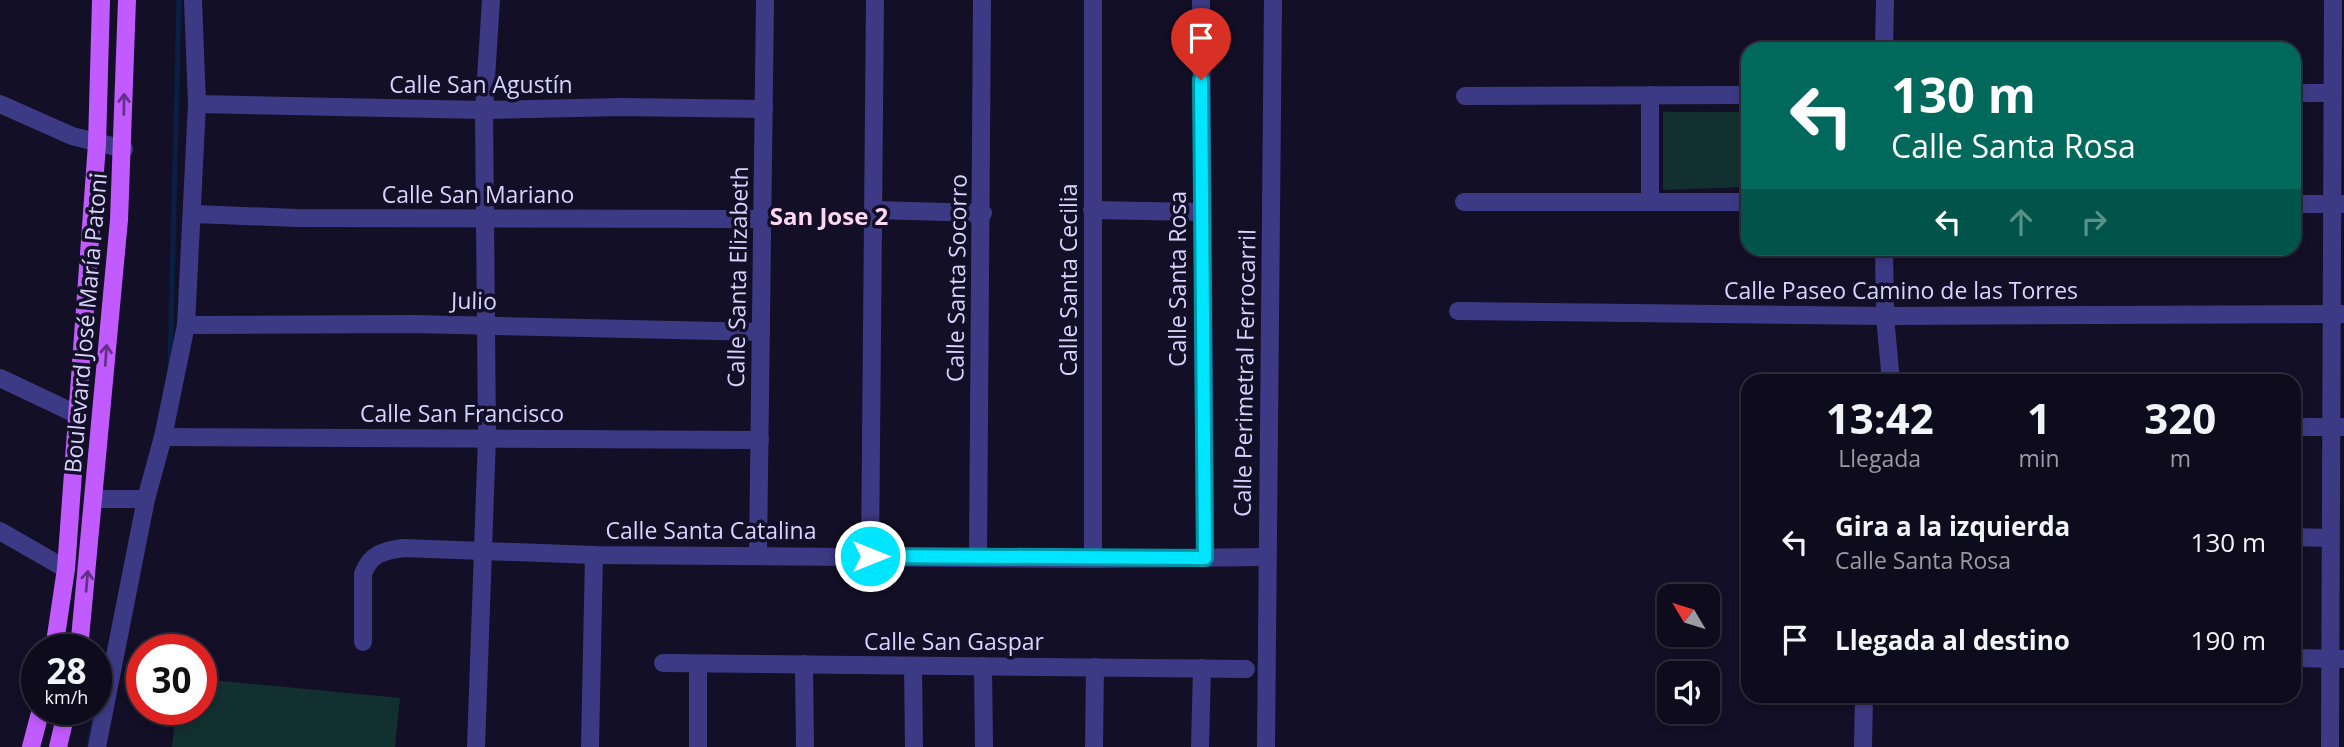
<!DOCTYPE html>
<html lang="es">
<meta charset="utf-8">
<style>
body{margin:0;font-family:"Open Sans",sans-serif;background:#1c1929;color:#f1f3f6;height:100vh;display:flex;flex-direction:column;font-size:26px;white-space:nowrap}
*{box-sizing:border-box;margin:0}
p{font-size:23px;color:#9b9ba3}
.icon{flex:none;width:38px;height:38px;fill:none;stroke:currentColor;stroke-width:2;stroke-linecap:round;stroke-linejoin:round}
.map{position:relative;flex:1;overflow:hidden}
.details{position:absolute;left:1741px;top:374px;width:560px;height:329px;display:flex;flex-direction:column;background:#0e0b1c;border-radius:21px;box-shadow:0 4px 10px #0003,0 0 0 2px #2e2b3b}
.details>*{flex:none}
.guide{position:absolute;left:1741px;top:42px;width:560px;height:214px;border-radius:21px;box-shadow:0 4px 10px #0003,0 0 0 2px #2e2b3b;background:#00695c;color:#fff;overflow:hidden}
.needle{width:46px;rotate:308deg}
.fabs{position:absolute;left:1657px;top:584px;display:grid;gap:14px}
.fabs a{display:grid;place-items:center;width:63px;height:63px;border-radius:14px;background:#0e0b1c;box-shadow:0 4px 10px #0003,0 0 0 2px #2e2b3b;font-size:35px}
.speed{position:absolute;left:21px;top:634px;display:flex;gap:14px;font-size:35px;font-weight:700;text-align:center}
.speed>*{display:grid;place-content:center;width:91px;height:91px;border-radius:50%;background:#0e0b1c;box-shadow:0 4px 10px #0003,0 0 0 2px #2e2b3b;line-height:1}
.speed small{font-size:18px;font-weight:400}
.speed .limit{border:10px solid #d22;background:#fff;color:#111}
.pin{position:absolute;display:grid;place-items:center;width:60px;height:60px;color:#fff;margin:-72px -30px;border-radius:50% 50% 50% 0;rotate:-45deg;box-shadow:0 0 7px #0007}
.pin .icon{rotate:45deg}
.me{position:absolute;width:77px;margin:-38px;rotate:90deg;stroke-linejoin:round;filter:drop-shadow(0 0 5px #0008)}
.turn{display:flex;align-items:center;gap:24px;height:147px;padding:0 35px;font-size:32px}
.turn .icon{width:91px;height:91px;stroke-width:2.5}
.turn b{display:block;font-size:49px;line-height:60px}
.lanes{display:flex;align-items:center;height:66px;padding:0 35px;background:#0003;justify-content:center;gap:35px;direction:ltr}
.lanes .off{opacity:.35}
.eta{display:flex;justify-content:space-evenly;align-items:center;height:119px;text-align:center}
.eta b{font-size:42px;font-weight:700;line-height:49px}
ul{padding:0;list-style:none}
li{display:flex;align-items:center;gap:21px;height:98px;padding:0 35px}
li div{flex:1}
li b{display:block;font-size:26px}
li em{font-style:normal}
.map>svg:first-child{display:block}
.green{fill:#12302f}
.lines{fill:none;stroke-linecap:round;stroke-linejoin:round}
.stream{stroke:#0a1f44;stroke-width:5}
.minor{stroke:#3d3a85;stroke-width:18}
.major{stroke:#c25bff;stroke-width:18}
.oneway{stroke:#623188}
.route-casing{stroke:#0095a6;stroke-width:18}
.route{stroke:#00e5ff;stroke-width:12}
.labels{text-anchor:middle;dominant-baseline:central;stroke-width:7;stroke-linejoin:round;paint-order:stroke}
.street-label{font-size:23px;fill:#d9d4ff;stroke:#130f26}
.neighbourhood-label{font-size:24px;font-weight:bold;fill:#ffd6f0;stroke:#130f26}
</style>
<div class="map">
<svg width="2344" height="747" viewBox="0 0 2344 747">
<rect width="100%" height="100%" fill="#130f26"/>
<g class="green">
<path d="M1663,112H1748V187L1663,190Z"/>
<path d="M201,679L400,698L395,747H172L176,709H201Z"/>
</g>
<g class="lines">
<g class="stream">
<path d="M170,368L179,0"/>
<path d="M89,744L96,709"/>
</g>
<g class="minor">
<path d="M1093,0V559"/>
<path d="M1201,0L1205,558"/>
<path d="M1884,49L1885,0"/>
<path d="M2294,93H2332"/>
<path d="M1650,95V202"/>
<path d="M1465,96L1748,95"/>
<path d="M0,104L72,136L124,149"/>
<path d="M197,104L484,110L622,107L764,109"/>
<path d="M1464,202H1748"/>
<path d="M2294,204H2343"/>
<path d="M874,210L983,213"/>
<path d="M1092,210L1201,212"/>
<path d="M194,214L297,218L762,219"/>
<path d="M1884,248L1885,316L1891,382"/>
<path d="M1458,311L1885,316L2344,314"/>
<path d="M186,325L413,324L761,332"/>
<path d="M0,378L76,414"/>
<path d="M2294,427H2344"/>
<path d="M163,437L760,440"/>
<path d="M94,499H146"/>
<path d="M0,531L66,569"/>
<path d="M2294,537L2330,538"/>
<path d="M758,554L765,0"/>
<path d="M870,556L875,0"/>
<path d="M978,557L982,0"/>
<path d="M363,642V574C370,554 383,551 403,548L594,555L1093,559L1265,557"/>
<path d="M2294,658L2344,659"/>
<path d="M663,663L1246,669"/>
<path d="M804,664L805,747"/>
<path d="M698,665V747"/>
<path d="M913,666L914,747"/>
<path d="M983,666L984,747"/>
<path d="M97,747L146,499L163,437L186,325L197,104L193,0"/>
<path d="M476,747L487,437L484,110L491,0"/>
<path d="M590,747L594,555"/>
<path d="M1094,747L1095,667"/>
<path d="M1200,747L1202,668"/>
<path d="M1266,747L1273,0"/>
<path d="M1863,747L1864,696"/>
<path d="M2330,747L2333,0"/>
</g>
<g class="major">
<path d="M54,649L66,569L97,144L101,0"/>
<path d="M79,649L119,220L127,0"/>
<path d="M31,747L41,709"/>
<path d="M58,747L67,709"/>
</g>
</g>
<defs><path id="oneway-shaft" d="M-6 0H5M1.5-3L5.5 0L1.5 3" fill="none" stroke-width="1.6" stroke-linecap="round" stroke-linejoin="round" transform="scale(1.75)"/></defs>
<g class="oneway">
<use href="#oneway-shaft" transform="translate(124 104) rotate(-89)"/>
<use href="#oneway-shaft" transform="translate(106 355) rotate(-86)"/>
<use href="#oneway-shaft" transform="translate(87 581) rotate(-85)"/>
</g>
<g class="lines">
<defs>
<path id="route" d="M870,556L1205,558L1201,80"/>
</defs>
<use href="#route" class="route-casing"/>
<use href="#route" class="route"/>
</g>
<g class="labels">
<g class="street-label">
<text x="481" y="84">Calle San Agustín</text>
<text x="478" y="194">Calle San Mariano</text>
<text transform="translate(737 277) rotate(-89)">Calle Santa Elizabeth</text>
<text transform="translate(956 278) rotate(-89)">Calle Santa Socorro</text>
<text transform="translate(1177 279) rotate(-90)">Calle Santa Rosa</text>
<text transform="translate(1068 280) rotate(-90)">Calle Santa Cecilia</text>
<text x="1901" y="290">Calle Paseo Camino de las Torres</text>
<text transform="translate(474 300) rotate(1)">Julio</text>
<text transform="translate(85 323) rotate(-85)">Boulevard José María Patoni</text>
<text transform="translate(1244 373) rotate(-89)">Calle Perimetral Ferrocarril</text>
<text x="462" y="413">Calle San Francisco</text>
<text x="711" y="530">Calle Santa Catalina</text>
<text x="954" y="641">Calle San Gaspar</text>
</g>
<g class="neighbourhood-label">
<text x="829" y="215">San Jose 2</text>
</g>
</g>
</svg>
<div class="fabs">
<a><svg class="needle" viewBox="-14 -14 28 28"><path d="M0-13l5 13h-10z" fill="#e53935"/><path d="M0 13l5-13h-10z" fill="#9b9ba3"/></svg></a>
<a><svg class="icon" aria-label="sound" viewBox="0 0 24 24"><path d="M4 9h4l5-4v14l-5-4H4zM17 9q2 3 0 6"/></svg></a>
</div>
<div class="speed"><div>28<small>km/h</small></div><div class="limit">30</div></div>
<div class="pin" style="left:1201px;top:80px;background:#d93025"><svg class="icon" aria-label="arrive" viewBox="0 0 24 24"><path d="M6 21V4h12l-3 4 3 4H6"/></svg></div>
<svg class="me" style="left:870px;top:556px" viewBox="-20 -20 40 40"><circle r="17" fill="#00e5ff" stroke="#fff" stroke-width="3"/><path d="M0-11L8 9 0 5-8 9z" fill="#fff"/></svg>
<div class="guide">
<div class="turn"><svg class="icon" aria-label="left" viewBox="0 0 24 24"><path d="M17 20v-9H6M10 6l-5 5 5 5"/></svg><div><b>130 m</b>Calle Santa Rosa</div></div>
<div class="lanes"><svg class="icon" aria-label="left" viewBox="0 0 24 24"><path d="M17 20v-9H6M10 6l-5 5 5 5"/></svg><svg class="icon off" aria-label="ahead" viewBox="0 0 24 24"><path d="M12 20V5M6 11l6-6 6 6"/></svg><svg class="icon off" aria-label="right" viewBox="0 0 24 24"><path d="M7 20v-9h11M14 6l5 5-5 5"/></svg></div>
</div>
<section class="details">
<div class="eta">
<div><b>13:42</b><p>Llegada</p></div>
<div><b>1</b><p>min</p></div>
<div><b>320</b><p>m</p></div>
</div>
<ul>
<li><svg class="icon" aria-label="left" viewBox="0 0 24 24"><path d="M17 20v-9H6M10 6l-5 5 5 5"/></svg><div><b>Gira a la izquierda</b><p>Calle Santa Rosa</p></div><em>130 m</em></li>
<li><svg class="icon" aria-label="arrive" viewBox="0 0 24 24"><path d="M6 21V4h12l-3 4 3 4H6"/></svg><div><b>Llegada al destino</b></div><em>190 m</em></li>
</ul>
</section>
</div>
